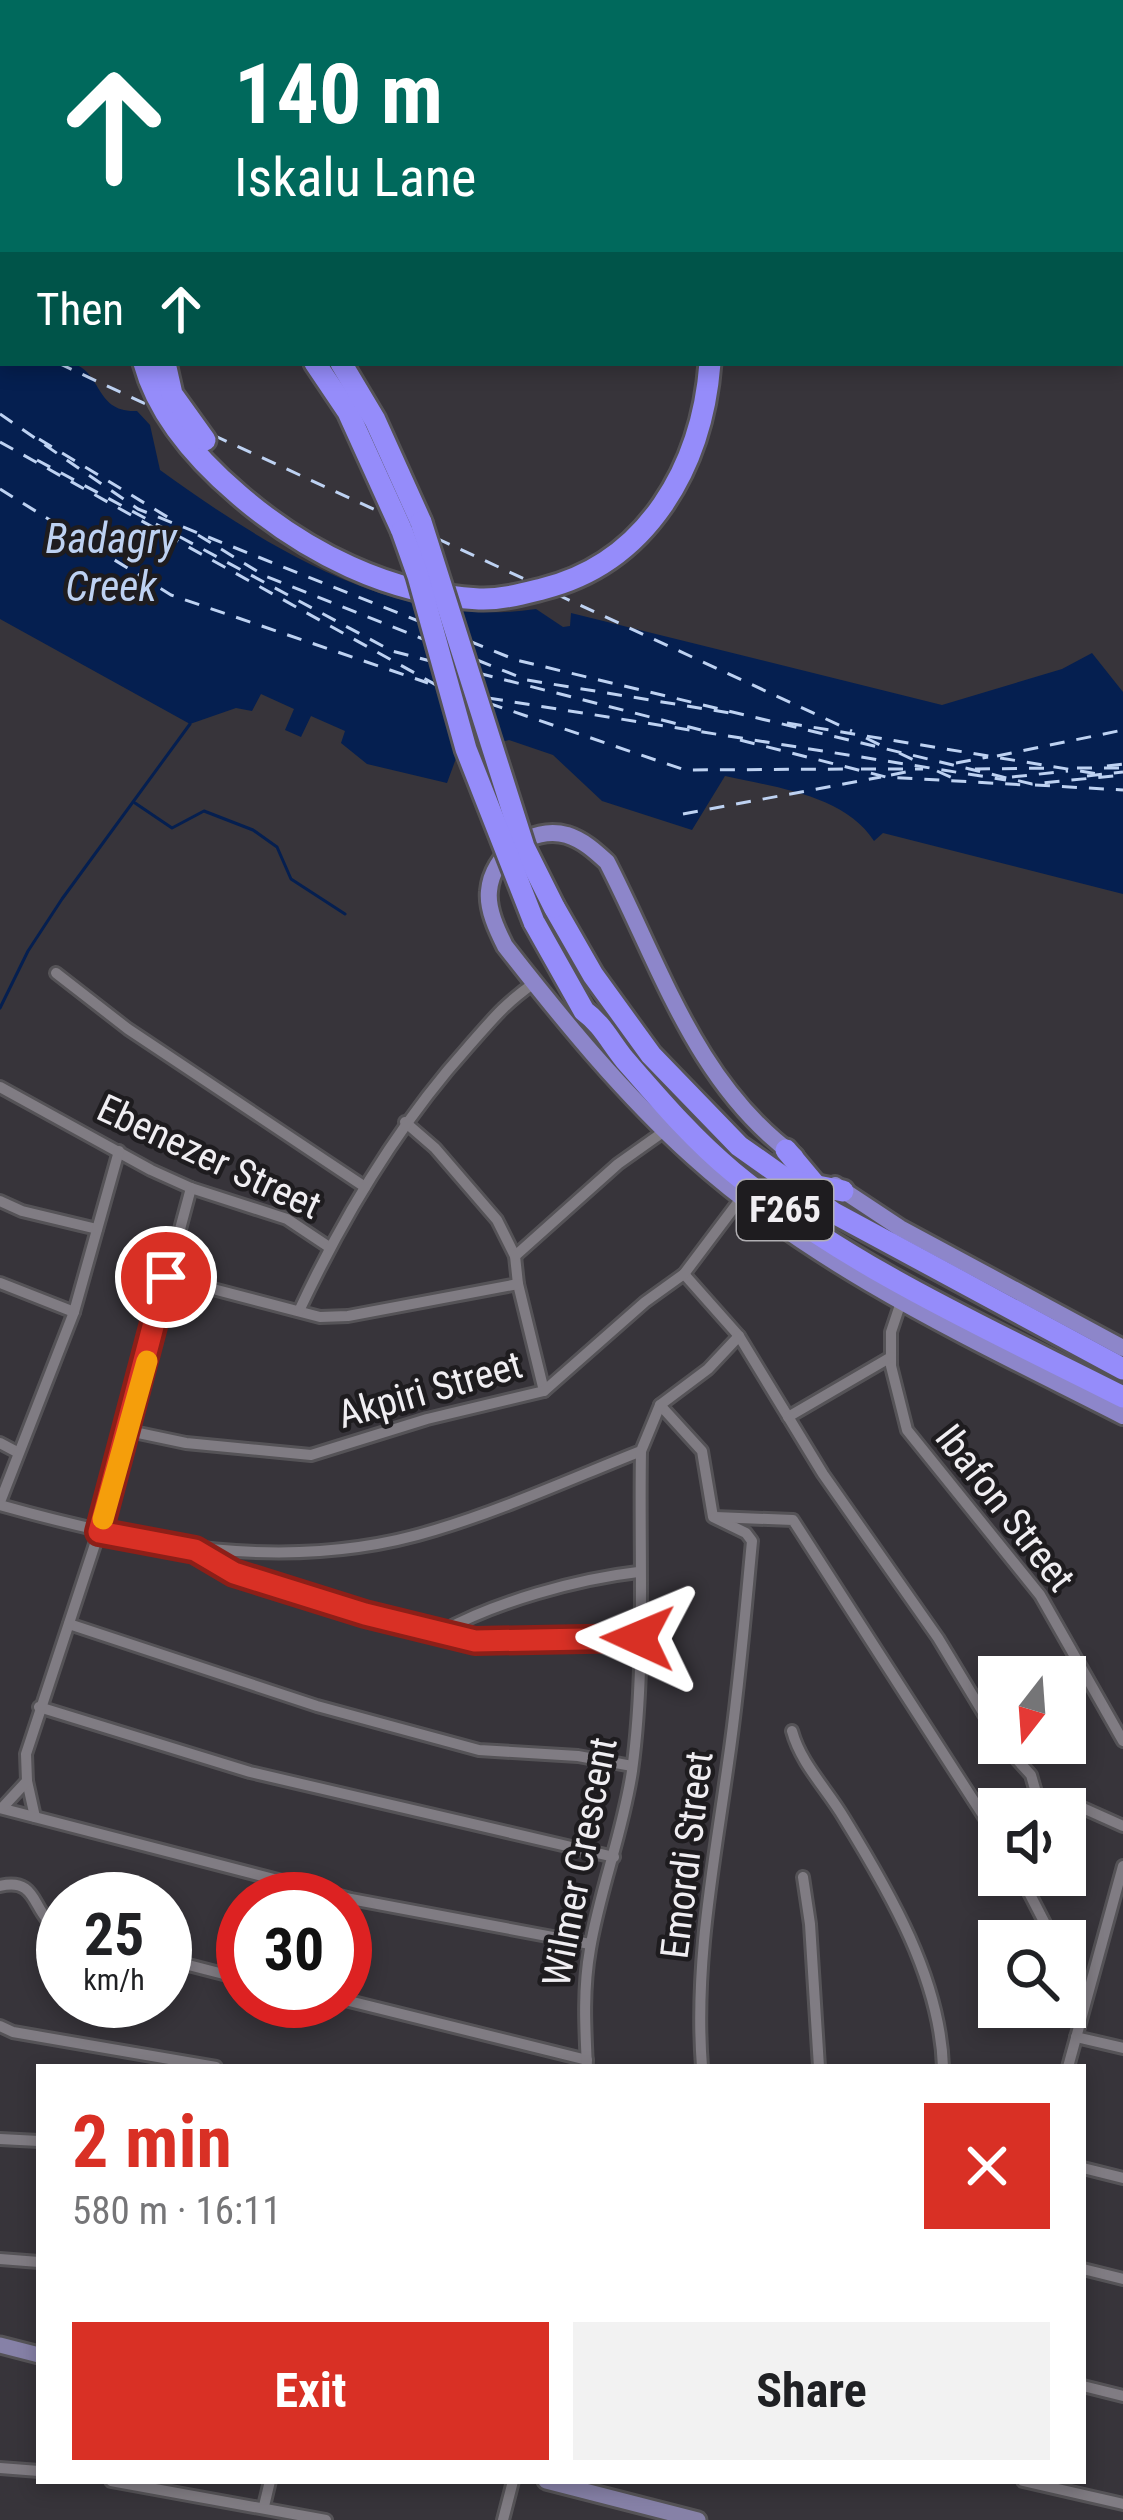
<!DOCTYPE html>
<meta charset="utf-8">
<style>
body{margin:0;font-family:"Roboto Condensed",sans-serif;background:#f2f2f2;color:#202124;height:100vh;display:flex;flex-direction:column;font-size:45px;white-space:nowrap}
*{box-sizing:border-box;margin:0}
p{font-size:39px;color:#757577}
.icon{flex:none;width:66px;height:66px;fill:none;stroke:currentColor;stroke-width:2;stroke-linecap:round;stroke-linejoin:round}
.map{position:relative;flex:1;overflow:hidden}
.drawer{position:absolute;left:36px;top:2064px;width:1050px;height:420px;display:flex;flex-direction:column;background:#fff;border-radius:0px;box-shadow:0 6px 18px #0003}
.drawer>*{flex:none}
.top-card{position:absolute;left:0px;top:0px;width:1125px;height:366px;box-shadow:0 6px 18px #0003;background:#00695c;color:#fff;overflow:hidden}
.needle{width:78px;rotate:197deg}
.tools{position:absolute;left:978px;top:1656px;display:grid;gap:24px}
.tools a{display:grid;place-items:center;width:108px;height:108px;border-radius:0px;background:#fff;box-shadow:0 6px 18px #0003;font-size:60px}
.speed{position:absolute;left:36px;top:1872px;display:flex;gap:24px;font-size:60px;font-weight:700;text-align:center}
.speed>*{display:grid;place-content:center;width:156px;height:156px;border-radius:50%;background:#fff;box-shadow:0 6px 18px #0003;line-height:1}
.speed small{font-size:30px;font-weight:400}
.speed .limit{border:18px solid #d22;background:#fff;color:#111}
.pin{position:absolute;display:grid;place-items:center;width:102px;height:102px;color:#fff;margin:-51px;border:6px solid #fff;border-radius:50%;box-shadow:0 3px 12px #0007}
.me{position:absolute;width:132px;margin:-66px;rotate:271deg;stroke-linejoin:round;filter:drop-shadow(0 0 9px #0008)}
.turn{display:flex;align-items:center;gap:42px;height:252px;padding:0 36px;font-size:54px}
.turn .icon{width:156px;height:156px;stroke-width:2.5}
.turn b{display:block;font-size:84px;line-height:102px}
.then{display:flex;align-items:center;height:114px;padding:0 36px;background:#0003;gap:24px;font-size:45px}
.round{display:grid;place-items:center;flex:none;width:126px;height:126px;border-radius:0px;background:#f2f2f2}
.summary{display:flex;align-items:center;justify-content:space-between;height:204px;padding:0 36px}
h1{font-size:72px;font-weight:700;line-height:90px;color:#d93025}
.action{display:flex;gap:24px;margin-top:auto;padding:24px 36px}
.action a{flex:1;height:138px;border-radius:0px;background:#d93025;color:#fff;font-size:48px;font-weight:700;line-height:138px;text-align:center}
.action a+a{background:#f2f2f2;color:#202124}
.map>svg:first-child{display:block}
.water{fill:#051f50}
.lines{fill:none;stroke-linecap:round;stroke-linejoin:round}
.stream{stroke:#051f50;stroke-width:3}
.ferry{stroke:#bed2f2;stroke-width:3;stroke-dasharray:15 12;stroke-linecap:butt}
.street-casing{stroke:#555357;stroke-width:16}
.secondary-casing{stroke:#555357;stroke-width:21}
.primary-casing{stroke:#555357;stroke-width:22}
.highway-casing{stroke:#555357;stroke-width:27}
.street{stroke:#807c83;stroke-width:10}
.secondary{stroke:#8681a7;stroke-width:15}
.primary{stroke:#8d86ca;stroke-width:16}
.highway{stroke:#958cfa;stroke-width:21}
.highway-bridge-casing{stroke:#555357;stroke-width:27;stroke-linecap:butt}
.highway-bridge{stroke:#958cfa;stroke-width:21}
.route-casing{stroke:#8d1f18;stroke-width:30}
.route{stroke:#d93025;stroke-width:21}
.slow{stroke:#f59e0b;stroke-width:21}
.labels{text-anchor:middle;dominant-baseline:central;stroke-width:9;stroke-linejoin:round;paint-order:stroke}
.shield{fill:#1e1c1f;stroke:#b1afb3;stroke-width:3}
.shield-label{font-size:36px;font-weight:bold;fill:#f0eef2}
.street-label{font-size:39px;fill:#f0eef2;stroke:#1e1c1f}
.water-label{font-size:42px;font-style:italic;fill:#bed2f2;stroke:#1e1c1f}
</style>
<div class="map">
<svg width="1123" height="2520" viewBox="0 0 1123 2520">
<rect width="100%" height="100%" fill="#37343a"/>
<path class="water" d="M0,298L3,363C24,363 51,358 71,363C103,371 94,413 137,411L150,425L160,470C266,547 399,630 536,609L563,627L570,626L571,613L942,705L1062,669L1092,653L1123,692V894L883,833L874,841C845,795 774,787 725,776L692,830L602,801L553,755L509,740L458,753L447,783L367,764L341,743L345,731L311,716L301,737L285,730L294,709L261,694L252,711L236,708L190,724L0,619Z"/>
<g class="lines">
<g class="stream">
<path d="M135,803L172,828L204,811L253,830L277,847L291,879L345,914"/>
<path d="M0,1008L28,951L62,899L190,724"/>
</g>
<g class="ferry">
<path d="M0,336L3,337"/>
<path d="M58,363L150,406"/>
<path d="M0,414L138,509L421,622"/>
<path d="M213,435L384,514"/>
<path d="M39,439L174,521"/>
<path d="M0,442L438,686"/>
<path d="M37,460L392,651L434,662"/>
<path d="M0,489L171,595L428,683"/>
<path d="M198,535L265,576L423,639"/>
<path d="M436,538L531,582"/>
<path d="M556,594L852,731"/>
<path d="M469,641L516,660L1032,784L1123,775"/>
<path d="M477,660L527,680L730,713"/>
<path d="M478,673L701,730"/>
<path d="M488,698L1006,780"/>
<path d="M488,703L685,770L851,769"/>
<path d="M787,723L1098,774"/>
<path d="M866,738L884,747"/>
<path d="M740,740L886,777L1025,785"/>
<path d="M899,753L922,764"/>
<path d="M997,756L1123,730"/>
<path d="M956,763L988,757"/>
<path d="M1107,766L1123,764"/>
<path d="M1077,768H1123"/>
<path d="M861,769H923"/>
<path d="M975,769L1055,768"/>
<path d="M937,771L955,779"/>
<path d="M891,775L911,771"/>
<path d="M1087,776L1123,772"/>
<path d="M1012,777L1068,771"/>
<path d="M1035,785L1123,790"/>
<path d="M683,814L881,777"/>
</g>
<defs>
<g id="street">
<path d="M56,973L128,1029L365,1187"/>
<path d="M0,1087L151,1170L191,1188L287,1219L329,1247"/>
<path d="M405,1122L435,1148L497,1220L515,1256L518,1284L544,1391"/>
<path d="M0,1201L22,1211L97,1229"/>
<path d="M515,1256L618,1164L666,1130"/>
<path d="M684,1274L739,1336L823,1474L938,1638L999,1739"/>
<path d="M167,1277L320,1317L348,1316L518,1284"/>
<path d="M0,1283L74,1312"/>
<path d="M902,1299L891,1332V1366L907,1430L1040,1595L1123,1741"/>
<path d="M299,1311C344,1215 397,1126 468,1047C493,1019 502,1006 534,983"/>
<path d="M660,1405L702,1451L713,1517L746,1533L752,1541C745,1615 739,1689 728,1763C714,1864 694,1964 702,2067"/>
<path d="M788,1417L891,1357"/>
<path d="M129,1431L186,1443L311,1455L427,1419L544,1391L645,1302L684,1274L742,1197"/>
<path d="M0,1443L17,1452"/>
<path d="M0,1502L74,1312L119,1151"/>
<path d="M0,1505C142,1545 289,1575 435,1530C505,1509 573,1478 641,1451L660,1405L708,1369L739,1336"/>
<path d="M715,1517L793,1520L999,1840"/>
<path d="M195,1550L234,1573L365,1614L475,1641L638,1638"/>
<path d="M69,1624L317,1706L479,1750L578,1756L632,1766"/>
<path d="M441,1632C495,1602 577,1579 638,1572"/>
<path d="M39,1707L250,1772L614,1857"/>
<path d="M792,1731C801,1764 827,1789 844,1818C890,1893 940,1978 943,2067"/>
<path d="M1002,1743L1031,1775L1037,1796L1065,1800L1123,1826"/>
<path d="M27,1781L35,1817"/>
<path d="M0,1808L351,1899L590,1944"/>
<path d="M2,1808L27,1781L26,1754L99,1532L191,1188"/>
<path d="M1020,1875L1054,1941"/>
<path d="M803,1877L810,1924L819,2067"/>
<path d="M0,1886C42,1876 30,1919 63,1930"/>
<path d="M165,1959L243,1979"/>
<path d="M1065,1993L1079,2022"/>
<path d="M345,2000L587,2060"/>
<path d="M0,2026L13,2032L216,2067"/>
<path d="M1076,2037L1123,2048"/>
<path d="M587,2067C585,2026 583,1989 590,1949C600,1889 623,1832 632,1771C646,1670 639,1554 641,1451"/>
<path d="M1068,2067L1123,1866"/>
<path d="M0,2139L39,2141"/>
<path d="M1083,2168L1123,2178"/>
<path d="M0,2259L39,2262"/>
<path d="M1083,2269L1123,2279"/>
<path d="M1083,2386L1123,2396"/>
<path d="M0,2468L39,2471"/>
<path d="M111,2481L326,2520"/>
<path d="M1023,2481L1123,2504"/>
<path d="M264,2506L270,2481"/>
<path d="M503,2520L513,2481"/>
</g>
<g id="secondary">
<path d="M337,0L342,3"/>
<path d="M378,0L383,3"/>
<path d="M0,2345L39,2355"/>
<path d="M546,2481L698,2520"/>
</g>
<g id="primary">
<path d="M795,1156C696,1084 661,967 607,862C595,851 583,840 567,835C531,825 492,855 489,891C487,909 497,930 505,946C562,1019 624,1095 693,1157C817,1269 976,1341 1123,1416"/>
<path d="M835,1185L900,1228L1123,1348"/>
</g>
<g id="highway">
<path d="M0,52L3,54"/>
<path d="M0,73L3,75"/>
<path d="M144,363C158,415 199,461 239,495C305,552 390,595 479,599C500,600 522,594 542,589C648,563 702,466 710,363"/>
<path d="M165,363L172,394L205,440"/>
<path d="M315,363L348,412L402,531"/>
<path d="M341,363L375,420L421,522"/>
<path d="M554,907L593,975L651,1055L739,1146L834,1213L1123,1369"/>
<path d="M534,922L584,1011C602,1024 611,1043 625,1060C659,1099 693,1139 733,1172C848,1267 991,1330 1123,1397"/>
<path d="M786,1150L817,1187"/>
<path d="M797,1182L843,1191"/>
</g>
</defs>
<use href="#street" class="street-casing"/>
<use href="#secondary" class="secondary-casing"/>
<use href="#primary" class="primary-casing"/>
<use href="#highway" class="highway-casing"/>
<use href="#street" class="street"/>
<use href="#secondary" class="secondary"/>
<use href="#primary" class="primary"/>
<use href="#highway" class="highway"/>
<defs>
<g id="highway-bridge">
<path d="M421,522L524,847L554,907"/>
<path d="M402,531L418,576L466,749L534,922"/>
</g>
</defs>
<use href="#highway-bridge" class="highway-bridge-casing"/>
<use href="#highway-bridge" class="highway-bridge"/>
</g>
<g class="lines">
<defs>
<path id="route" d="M166,1277L99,1532L195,1550L234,1573L365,1614L475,1641L638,1638"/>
</defs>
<use href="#route" class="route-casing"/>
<use href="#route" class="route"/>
<path class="slow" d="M103,1519L147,1361"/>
</g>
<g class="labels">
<rect class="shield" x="737" y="1180" width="96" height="60" rx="9"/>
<g class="shield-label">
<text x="785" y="1210">F265</text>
</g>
<g class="street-label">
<text transform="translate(209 1157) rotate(25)">Ebenezer Street</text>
<text transform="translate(430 1390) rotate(-16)">Akpiri Street</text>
<text transform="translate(1005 1508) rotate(52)">Ibafon Street</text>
<text transform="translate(687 1855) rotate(-83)">Emordi Street</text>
<text transform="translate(580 1862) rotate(-79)">Wilmer Crescent</text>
</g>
<g class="water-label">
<text x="111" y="538">Badagry<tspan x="111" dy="48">Creek</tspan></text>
</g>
</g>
</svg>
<div class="tools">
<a><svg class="needle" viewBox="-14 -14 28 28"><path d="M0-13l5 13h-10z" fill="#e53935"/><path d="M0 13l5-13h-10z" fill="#757577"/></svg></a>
<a><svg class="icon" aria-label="sound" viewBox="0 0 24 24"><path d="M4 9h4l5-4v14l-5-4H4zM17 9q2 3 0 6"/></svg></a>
<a><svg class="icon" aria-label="search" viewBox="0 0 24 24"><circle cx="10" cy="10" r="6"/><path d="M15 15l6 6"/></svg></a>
</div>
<div class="speed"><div>25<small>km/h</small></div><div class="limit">30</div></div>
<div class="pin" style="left:166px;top:1277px;background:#d93025"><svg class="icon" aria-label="arrive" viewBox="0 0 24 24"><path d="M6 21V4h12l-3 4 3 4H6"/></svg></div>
<svg class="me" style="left:638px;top:1638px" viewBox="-20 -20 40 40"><path d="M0-17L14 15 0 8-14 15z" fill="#d93025" stroke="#fff" stroke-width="4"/></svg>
<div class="top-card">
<div class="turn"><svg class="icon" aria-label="ahead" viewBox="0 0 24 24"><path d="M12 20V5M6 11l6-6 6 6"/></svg><div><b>140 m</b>Iskalu Lane</div></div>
<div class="then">Then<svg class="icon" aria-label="ahead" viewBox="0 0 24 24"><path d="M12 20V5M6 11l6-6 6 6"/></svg></div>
</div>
<section class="drawer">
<div class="summary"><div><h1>2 min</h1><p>580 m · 16:11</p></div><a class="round" style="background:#d93025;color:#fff"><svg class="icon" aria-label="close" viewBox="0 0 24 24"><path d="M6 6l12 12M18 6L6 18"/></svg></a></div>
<div class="action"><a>Exit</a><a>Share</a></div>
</section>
</div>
